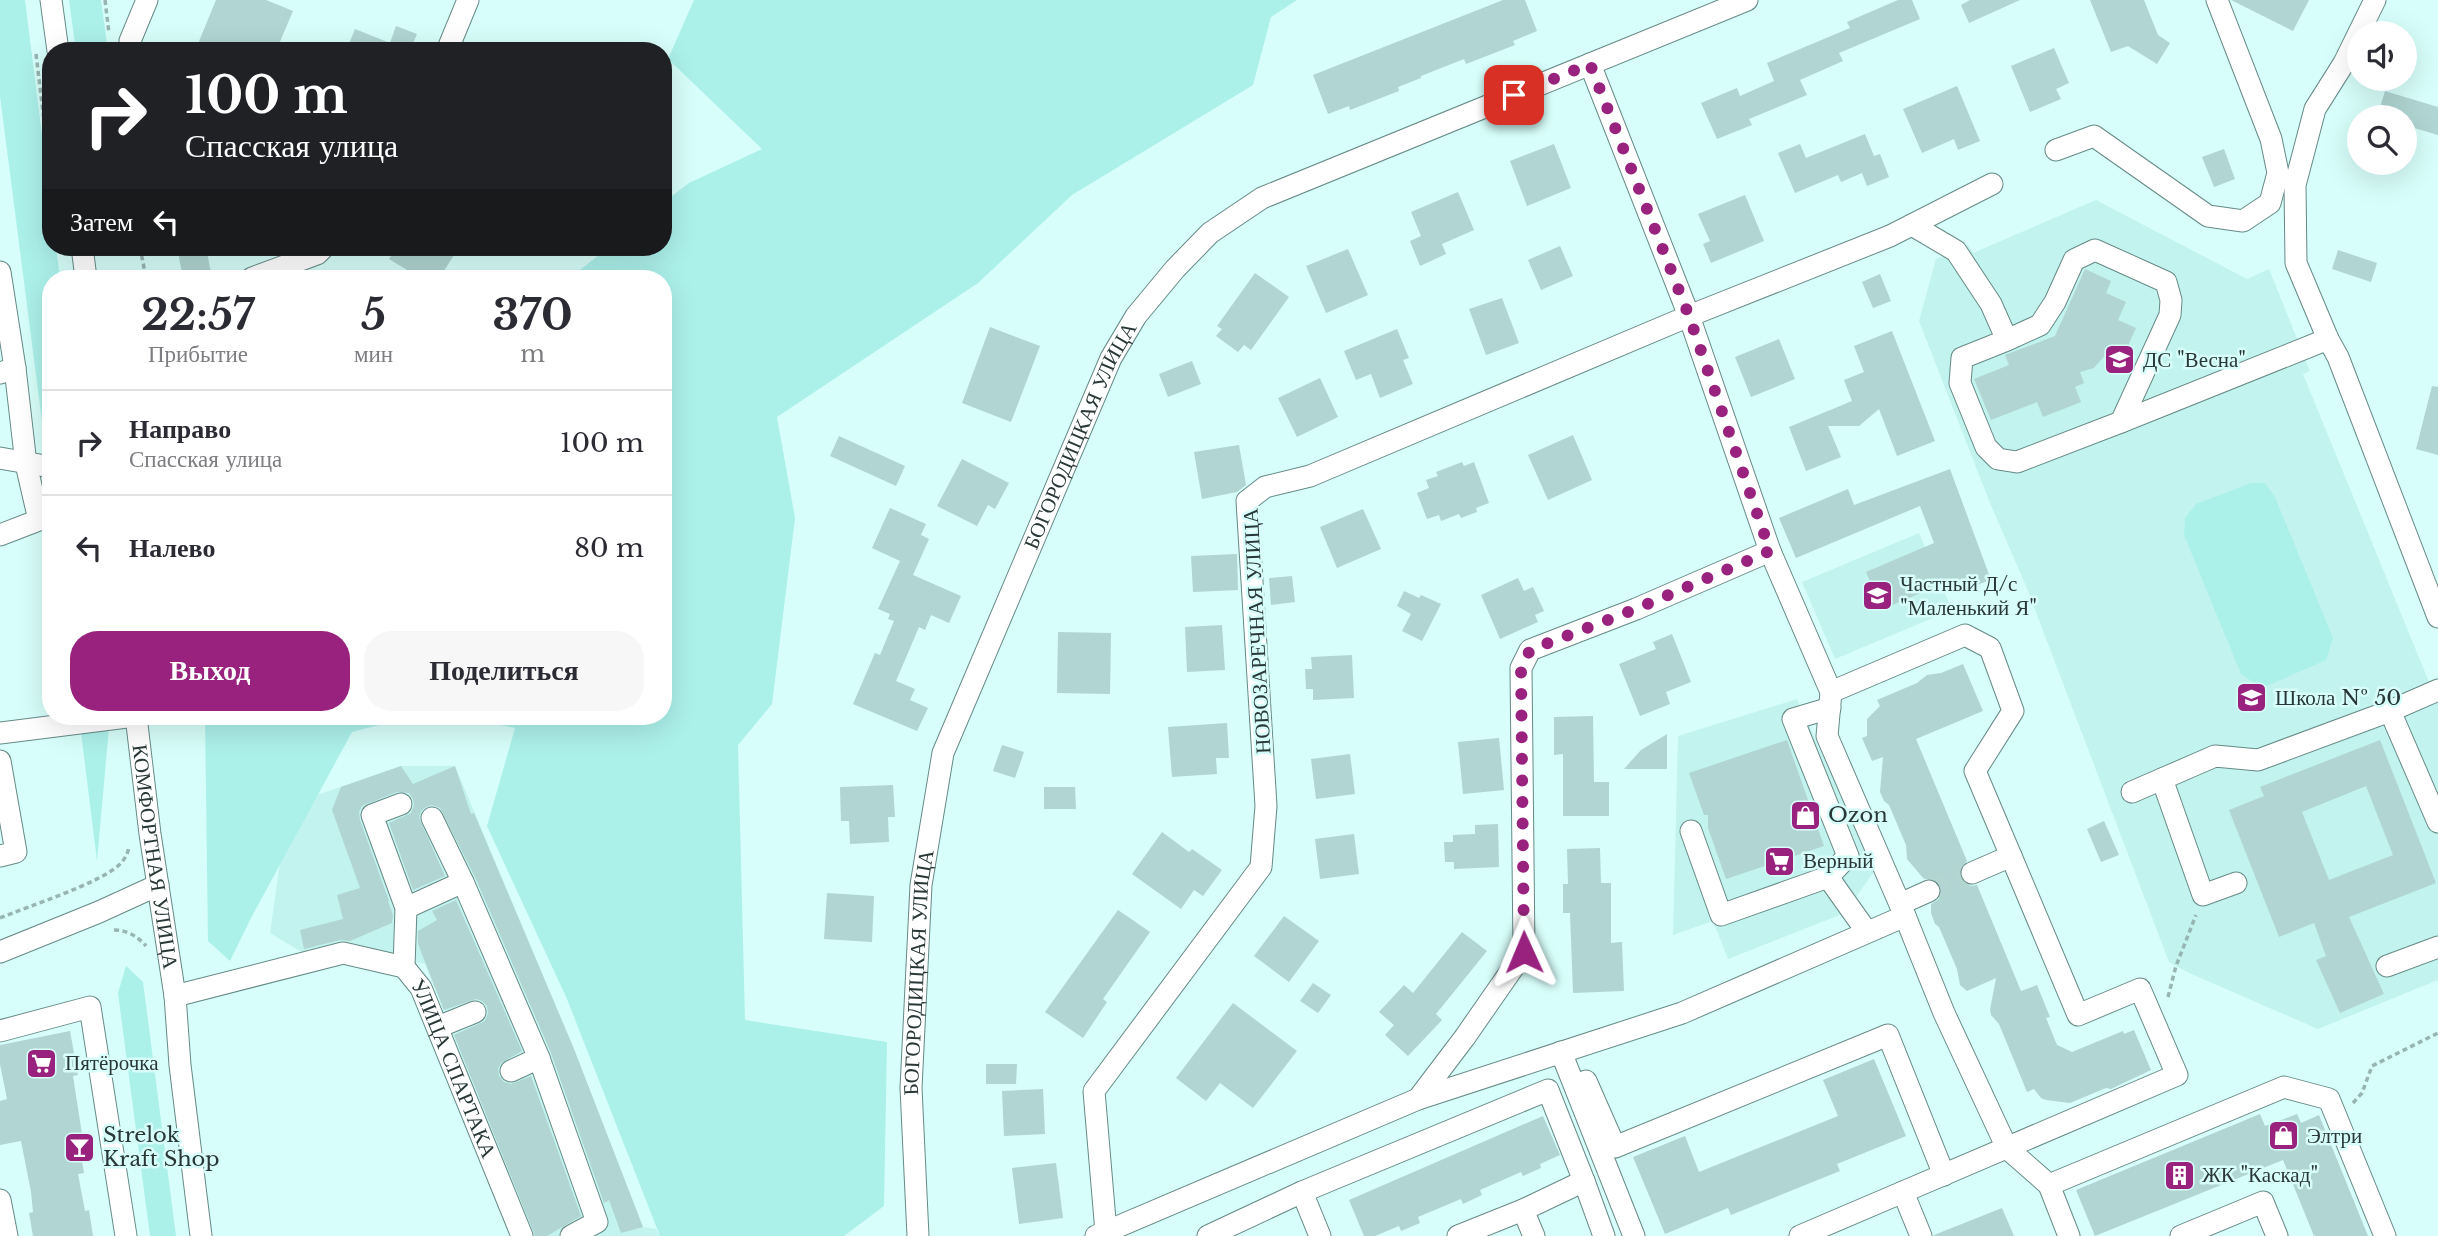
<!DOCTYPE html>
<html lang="ru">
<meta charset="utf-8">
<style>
body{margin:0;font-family:"Libre Baskerville",serif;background:#f7f7f7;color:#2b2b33;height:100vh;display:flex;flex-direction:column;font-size:26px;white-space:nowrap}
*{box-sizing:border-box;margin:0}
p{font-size:23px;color:#7c7c81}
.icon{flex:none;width:38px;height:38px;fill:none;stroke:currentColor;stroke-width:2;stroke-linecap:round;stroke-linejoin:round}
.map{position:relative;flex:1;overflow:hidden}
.details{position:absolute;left:42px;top:270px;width:630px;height:455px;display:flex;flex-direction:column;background:#fff;border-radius:28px;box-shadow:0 7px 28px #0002}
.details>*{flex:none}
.banner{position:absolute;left:42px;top:42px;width:630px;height:214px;border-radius:28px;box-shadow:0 7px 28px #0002;background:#202124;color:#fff;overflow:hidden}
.buttons{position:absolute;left:2347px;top:21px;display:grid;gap:14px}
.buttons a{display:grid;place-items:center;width:70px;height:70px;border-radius:50%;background:#fff;box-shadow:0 7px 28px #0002;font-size:35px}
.pin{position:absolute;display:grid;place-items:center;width:60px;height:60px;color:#fff;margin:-30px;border-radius:14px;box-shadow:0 4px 10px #0006}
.me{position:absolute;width:77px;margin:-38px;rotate:359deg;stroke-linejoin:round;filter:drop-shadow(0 0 5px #0008)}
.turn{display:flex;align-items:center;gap:24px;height:147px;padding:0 28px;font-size:32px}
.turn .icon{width:91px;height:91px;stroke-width:2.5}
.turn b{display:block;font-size:49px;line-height:60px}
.then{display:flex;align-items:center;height:66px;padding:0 28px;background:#0003;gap:14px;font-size:26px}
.eta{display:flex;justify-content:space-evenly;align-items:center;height:119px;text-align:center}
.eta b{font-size:42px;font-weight:700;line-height:49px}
.cta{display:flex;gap:14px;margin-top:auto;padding:14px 28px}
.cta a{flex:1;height:80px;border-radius:28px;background:#98227d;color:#fff;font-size:28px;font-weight:700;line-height:80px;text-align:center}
.cta a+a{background:#f7f7f7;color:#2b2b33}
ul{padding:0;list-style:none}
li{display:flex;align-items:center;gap:21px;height:105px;padding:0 28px;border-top:2px solid #e1e1e2}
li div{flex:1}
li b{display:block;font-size:26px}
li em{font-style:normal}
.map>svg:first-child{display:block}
.built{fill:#c3f3ee}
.green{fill:#acf0ea}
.building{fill:#b0d5d2;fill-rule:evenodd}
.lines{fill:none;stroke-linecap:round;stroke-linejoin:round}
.minor-tunnel{stroke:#b4d6d3;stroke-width:21;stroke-dasharray:21 10;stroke-linecap:butt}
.minor-casing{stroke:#668a86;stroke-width:23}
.path{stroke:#97b5b2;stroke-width:3.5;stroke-dasharray:5 3.5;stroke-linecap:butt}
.minor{stroke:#fff;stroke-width:21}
.route{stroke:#98227d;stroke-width:12;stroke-dasharray:0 21.6}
.labels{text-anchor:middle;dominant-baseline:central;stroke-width:5;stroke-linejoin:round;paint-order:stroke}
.poi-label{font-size:21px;fill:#293837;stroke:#d7fefa;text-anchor:start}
.street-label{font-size:21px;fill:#293837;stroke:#d7fefa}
</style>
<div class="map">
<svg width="2438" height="1236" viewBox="0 0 2438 1236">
<rect width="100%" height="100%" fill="#d7fefa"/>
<g class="built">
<path d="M2096,200L2247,279L2269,269L2310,371L2303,374L2438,704V980L2318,1029L2187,972L2169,962L2026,586L1990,503L1919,321L1936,259L1968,245L1973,253Z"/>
<path d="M1919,533L1952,610L1835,659L1802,582Z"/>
<path d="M1797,699L1875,870L1845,913L1728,959L1713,921L1673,935L1678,736Z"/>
<path d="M401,766H455L574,1049L643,1227L656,1229L660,1236H531L425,964L346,943L305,954L270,933L288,805Z"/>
</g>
<g class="green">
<path d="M0,0H25L51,207V247H56L60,278H51V491L0,96Z"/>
<path d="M69,0H101L108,51H76Z"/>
<path d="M694,0H1297L1271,17L1253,85L1072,195L978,283L777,417L795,518L772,704L738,745L745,1020L887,1042L884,1206L844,1236H660L567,999L487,826L515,728L461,716H663V278H570L609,247H663V203L689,183L762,149L668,59Z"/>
<path d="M2251,483H2265L2275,497L2333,638L2326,660L2262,688L2241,674L2184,535L2185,518L2196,504Z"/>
<path d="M79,716H110L97,861Z"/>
<path d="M205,716H414L352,732L251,918L230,961L208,941Z"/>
<path d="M126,966L143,982L176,1236H150L118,993Z"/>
</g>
<g class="building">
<path d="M216,0H266L293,11L276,51H195Z"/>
<path d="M1503,0H1525L1537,31L1513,41L1515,45L1466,64L1464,59L1421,76V78L1398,87L1399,91L1350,110L1349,106L1328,114L1313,75Z"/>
<path d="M1898,0H1912L1920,19L1839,53L1843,61L1800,80L1807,95L1749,119L1752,125L1717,139L1701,103L1737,88L1740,96L1774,81L1767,63L1850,28L1847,22Z"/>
<path d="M1970,0H2020L1969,23L1961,5Z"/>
<path d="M2090,0H2144L2158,35L2170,43L2157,64L2128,46L2111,52Z"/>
<path d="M2231,0H2309L2293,31Z"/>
<path d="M396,26L417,34L410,51H346L355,29L390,43Z"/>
<path d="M2054,48L2069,83L2056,89L2061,99L2030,112L2011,66Z"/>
<path d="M1957,86L1980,141L1958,150L1954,139L1922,153L1903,109Z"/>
<path d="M2385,91L2438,107V135L2404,125V117H2377Z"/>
<path d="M1865,134L1874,156L1880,154L1889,177L1867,186L1862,173L1841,182L1838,175L1795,193L1778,153L1800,144L1806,158Z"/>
<path d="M1554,144L1571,188L1527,206L1510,161Z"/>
<path d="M2224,149L2235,179L2214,187L2202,157Z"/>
<path d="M1458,192L1474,230L1442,244L1446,254L1420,266L1410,241L1421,236L1411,212Z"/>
<path d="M1745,195L1764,241L1711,263L1703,244L1710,241L1698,214Z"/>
<path d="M1560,246L1573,276L1541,290L1528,260Z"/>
<path d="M177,247H206L212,278H183Z"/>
<path d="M397,247H459L442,274L435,270L430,278H420L389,259Z"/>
<path d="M1348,249L1368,295L1326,313L1306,266Z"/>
<path d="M2338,250L2377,263L2371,282L2332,269Z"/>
<path d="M2085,269L2111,281L2106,293L2126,302L2118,320L2136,328L2121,361L2106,354L2094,368L2080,372L2084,383L2075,387L2081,402L2043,417L2037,402L1991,420L1974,379L2009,365L2005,355L2055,336Z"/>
<path d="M1255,273L1289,297L1251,350L1244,345L1238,352L1216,336L1222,329L1217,326Z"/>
<path d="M1880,274L1891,301L1873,308L1862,282Z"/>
<path d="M1502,298L1519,343L1486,355L1469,309Z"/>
<path d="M990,327L1040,346L1011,422L962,403Z"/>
<path d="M1397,329L1409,358L1403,360L1413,384L1380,398L1371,374L1356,380L1344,351Z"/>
<path d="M1892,331L1935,441L1897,456L1879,409L1859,426H1828L1841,457L1806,471L1789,427L1852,401L1844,380L1864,372L1854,346Z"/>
<path d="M1779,339L1795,379L1751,397L1735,357Z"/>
<path d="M1192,361L1201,384L1168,397L1159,374Z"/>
<path d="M1320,378L1338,417L1297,437L1278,398Z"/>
<path d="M2432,386L2438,387V455L2416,449Z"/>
<path d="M1573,435L1592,480L1548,500L1528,455Z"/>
<path d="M839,436L905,466L896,486L830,456Z"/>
<path d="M1239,445L1246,485L1237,492L1202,499L1194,452Z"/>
<path d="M962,459L1009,483L995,509L988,505L977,526L937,506Z"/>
<path d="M1462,462L1464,466L1474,462L1489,503L1476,508L1477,512L1461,518L1459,514L1441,521L1439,515L1427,519L1417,493L1429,488L1426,480L1438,476L1436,472Z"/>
<path d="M1950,469L1991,580L1953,593L1949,581L1890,606L1884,592L1876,595L1866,572L1934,543L1920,506L1796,558L1779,518L1848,489L1854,505Z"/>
<path d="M890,508L926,524L921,535L929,539L913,575L961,596L949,623L931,615L925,630L919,627L896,681L915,689L910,700L928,708L917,731L853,704L875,653L880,655L894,621L888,619L890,614L878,609L900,561L872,548Z"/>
<path d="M1363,509L1381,549L1337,568L1320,527Z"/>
<path d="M1237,554L1238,590L1193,592L1191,556Z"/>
<path d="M1292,576L1295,602L1271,605L1269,578Z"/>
<path d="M1518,578L1524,591L1533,587L1544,611L1535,615L1538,622L1500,639L1481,595Z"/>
<path d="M1404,591L1419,598L1421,595L1441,604L1422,641L1402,631L1411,614L1397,606Z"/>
<path d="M1222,625L1225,670L1187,672L1185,627Z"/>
<path d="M1058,632L1111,633L1110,694L1057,693Z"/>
<path d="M1672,634L1691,682L1666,692L1670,704L1640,716L1619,664L1656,649L1653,642Z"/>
<path d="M1352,655L1354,698L1313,700V689H1306L1305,669H1312L1311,657Z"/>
<path d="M1963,664L1983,711L1916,739L1967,861L1959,871L1960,879L1970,886L1977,885L2021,991L2037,985L2050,1017L2046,1018L2057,1045L2072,1052L2123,1031L2124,1034L2134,1030L2151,1070L2111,1089L2106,1088L2070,1103L2046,1100L2041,1098L2034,1089L2027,1092L1999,1024L1991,1015L1990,1010L1996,978L1967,991L1960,985L1957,969L1939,927L1935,924L1931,913V904L1939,899L1942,893L1941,886L1936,880L1924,879L1907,859L1906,845L1889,805L1884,801L1880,792L1883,757L1872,761L1862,738L1867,736V719L1880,706L1877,700L1917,683L1927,675L1941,673Z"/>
<path d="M1593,716L1594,782H1609V816H1563V754L1554,755V717Z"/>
<path d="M1227,723L1229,758H1216L1217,774L1172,777L1168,727Z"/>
<path d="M1667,734V769H1624L1641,750Z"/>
<path d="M1499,738L1504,790L1463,794L1458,742Z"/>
<path d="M1787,740L1824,846L1726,879L1708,828V815H1704L1689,773Z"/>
<path d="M2380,740L2436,883L2349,917L2384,994L2340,1013L2316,960L2326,956L2314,923L2279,937L2229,810L2264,796L2260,787ZM2366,786L2393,855L2329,880L2302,812Z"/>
<path d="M1002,745L1024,752L1015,778L993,771Z"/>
<path d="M1350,754L1355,794L1316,799L1311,759Z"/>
<path d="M401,766L413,784L455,766L471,814L474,813L574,1049L643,1227L621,1233L609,1200L604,1203L551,1053L475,877L440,808L432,805L426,807L421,811L419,818L445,876L413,890L389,823L411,813L414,805L413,799L409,793L397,792L362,806L359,812L360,820L389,901H388L393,915L392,923L350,941L340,940L304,949L300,930L343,919L337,895L360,888L332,810L341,787Z"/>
<path d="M893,785L895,817H888L889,842L850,844L849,821H841L840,787Z"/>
<path d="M1044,787H1075L1076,809H1044Z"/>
<path d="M2104,821L2119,855L2101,862L2087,829Z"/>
<path d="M1498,824L1499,867L1454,869V862H1445L1444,842H1453V835L1475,834V825Z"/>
<path d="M1162,832L1189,852L1192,849L1222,870L1203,896L1194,890L1181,909L1132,874Z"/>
<path d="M1354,834L1359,874L1320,879L1315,839Z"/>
<path d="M1600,848L1601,883H1611V943L1622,942L1624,991L1573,993L1570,913H1563V884H1568L1567,849Z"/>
<path d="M827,893L874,896L872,942L824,939Z"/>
<path d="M456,900L522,1051L501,1063L498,1069L499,1076L504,1082L511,1084L531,1076L581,1216L547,1236H535L454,1035L485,1021L488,1013L487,1006L482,1001L476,999L444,1010L418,944V931L437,920L432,911Z"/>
<path d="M1118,910L1150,932L1103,999L1107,1002L1083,1038L1045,1012Z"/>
<path d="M1284,916L1319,941L1289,982L1254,956Z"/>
<path d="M1462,932L1487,951L1436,1014L1442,1020L1408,1056L1385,1035L1394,1025L1379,1012L1404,985L1413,993Z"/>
<path d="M1313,983L1331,995L1318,1013L1300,1001Z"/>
<path d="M1233,1003L1297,1051L1253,1108L1220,1083L1206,1101L1176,1078Z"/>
<path d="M70,1031L78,1075L73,1076L86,1160L82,1161L84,1173L78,1174L85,1211L89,1210L93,1236H33L29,1213L33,1212L31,1192L21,1141L0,1145V1101L7,1099L0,1064V1045Z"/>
<path d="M1874,1059L1906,1136L1837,1164L1840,1171L1731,1215L1728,1208L1665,1234L1633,1157L1685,1136L1699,1172L1838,1116L1823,1080Z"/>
<path d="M986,1064H1017L1016,1084H986Z"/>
<path d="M1043,1089L1045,1134L1004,1136L1002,1091Z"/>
<path d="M2260,1114L2265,1126L2297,1114L2301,1123L2319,1115L2368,1236H2314L2283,1160L2095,1236L2076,1190Z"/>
<path d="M1543,1116L1560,1155L1540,1164L1541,1168L1523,1176L1521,1172L1480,1190L1482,1195L1463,1204L1461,1199L1418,1217L1420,1223L1401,1231L1399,1226L1375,1236H1364L1349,1200Z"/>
<path d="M1056,1163L1063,1218L1019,1224L1012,1168Z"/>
<path d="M2002,1208L2014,1236H1934V1235Z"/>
</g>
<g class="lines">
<path class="minor-tunnel" d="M1929,891L1972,873"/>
<defs>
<g id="minor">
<path d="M51,0L58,51"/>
<path d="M2375,0L2344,63L2315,109L2295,185L2296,263L2328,339L2338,357L2438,617"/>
<path d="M130,41L147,0"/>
<path d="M447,51L468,0"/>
<path d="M1590,64L1689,316L1770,551L1831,692L1827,736L1905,916L1944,1013L2007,1148L2049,1185L2069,1236"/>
<path d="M2056,150L2094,136L2208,216L2243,221L2270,203L2278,173L2271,139L2217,0"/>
<path d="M1912,225L1956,251L1991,304L2007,340L2040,325L2055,302L2074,260L2095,250L2166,282L2171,300L2170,315L2121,422L2017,462L1998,459L1986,447L1960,383L1962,358L2007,340"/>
<path d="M82,247L86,278"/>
<path d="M0,272L15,368"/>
<path d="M252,278L317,254L324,247"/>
<path d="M0,373L15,368L26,464L39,520L0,535"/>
<path d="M2121,422L2328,339"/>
<path d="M0,458L51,467"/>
<path d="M2438,690L2390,711L2438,822"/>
<path d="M1831,692L1965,635L1990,648L2013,711L1975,771L2011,856"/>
<path id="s1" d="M136,716L150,834L175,996L180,1065L201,1236"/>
<path d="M0,733L135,716"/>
<path d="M0,761L16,852L0,856"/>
<path d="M2132,792L2162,779"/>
<path d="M401,804L372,815L406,908L404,967"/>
<path d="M432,818L463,882L539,1058L597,1222L571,1236"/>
<path d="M1691,831L1721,915L1828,877L1867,932"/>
<path d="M1828,877L1848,856L1793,719L1830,708"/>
<path d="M2236,883L2203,895L2162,779L2215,756L2258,760L2390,711"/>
<path d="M1900,904L1929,891"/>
<path d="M406,908L463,882"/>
<path d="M0,952L99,912L158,885"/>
<path d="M2387,966L2438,947"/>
<path id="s2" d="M175,996L343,953L404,967L421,988L522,1236"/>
<path d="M438,1027L475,1012"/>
<path d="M0,1031L90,1007L126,1236"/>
<path d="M1561,1052L1634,1236"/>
<path d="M511,1071L539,1058"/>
<path d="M1575,1085L1586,1081L1615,1147L1888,1035L1944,1175"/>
<path d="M1418,1099L1465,1037L1524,952L1521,668L1530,650L1636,609L1770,551"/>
<path d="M1584,1181L1604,1236"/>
<path d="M2049,1185L2284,1087L2329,1099L2385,1236"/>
<path d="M1302,1192L1320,1236"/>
<path d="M1903,1192L2177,1075L2140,989L2078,1015L2011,856L1972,873"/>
<path d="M0,1200L7,1236"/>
<path d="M1523,1210L1534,1236"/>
<path d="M1106,1232L1094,1091L1261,867L1266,806L1247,501L1265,487L1310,476L1689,316L1890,236L1992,184"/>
<path id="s3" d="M918,1236L911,1088L921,885L943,753L1111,358L1136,316L1175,269L1210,233L1262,198L1747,0"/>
<path d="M1096,1236L1418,1099L1682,1013L1905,916"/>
<path d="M1208,1236L1302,1192L1548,1090L1584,1181L1523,1210L1458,1236"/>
<path d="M1800,1236L1903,1192L1921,1236"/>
<path d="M2181,1236L2263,1202L2277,1236"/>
</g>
</defs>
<use href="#minor" class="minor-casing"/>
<g class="path">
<path d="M105,0L109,33"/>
<path d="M36,54L51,179"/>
<path d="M140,247L146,278"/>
<path d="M0,918C29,906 98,884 119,865C125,859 128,854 129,846"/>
<path d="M114,930C127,930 137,936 146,946"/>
<path d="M2168,997L2176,966L2196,915"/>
<path d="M2353,1103L2362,1093L2372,1066L2438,1033"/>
</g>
<use href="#minor" class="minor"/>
</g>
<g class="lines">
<path class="route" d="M1514,95L1590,64L1689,316L1770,551L1636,609L1530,650L1521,668L1524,952"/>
</g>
<defs>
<symbol id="school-square" viewBox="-11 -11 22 22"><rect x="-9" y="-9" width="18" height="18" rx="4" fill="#98227d" stroke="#d7fefa"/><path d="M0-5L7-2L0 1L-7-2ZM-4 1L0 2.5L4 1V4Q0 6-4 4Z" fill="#fff"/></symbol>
<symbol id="shop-square" viewBox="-11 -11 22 22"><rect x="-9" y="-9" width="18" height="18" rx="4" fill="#98227d" stroke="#d7fefa"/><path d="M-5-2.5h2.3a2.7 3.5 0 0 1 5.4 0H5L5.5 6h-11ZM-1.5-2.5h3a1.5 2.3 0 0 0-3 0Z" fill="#fff"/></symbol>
<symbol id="supermarket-square" viewBox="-11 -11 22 22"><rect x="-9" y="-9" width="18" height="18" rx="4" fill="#98227d" stroke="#d7fefa"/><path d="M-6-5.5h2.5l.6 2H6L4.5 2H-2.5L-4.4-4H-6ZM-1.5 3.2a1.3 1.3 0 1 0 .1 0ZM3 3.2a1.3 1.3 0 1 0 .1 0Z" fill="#fff"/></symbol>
<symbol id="bar-square" viewBox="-11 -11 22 22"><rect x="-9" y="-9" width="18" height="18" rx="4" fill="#98227d" stroke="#d7fefa"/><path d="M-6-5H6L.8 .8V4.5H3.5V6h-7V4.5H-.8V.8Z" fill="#fff"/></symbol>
<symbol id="building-square" viewBox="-11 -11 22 22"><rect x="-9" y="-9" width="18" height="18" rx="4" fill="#98227d" stroke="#d7fefa"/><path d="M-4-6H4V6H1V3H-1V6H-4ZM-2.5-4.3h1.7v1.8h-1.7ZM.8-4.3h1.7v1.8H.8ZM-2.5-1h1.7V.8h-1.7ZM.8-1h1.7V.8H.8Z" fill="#fff"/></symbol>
</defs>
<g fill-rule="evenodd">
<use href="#school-square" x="2102" y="342" width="35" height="35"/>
<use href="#school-square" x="1860" y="578" width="35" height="35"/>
<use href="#school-square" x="2234" y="680" width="35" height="35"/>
<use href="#shop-square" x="1788" y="798" width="35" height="35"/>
<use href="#supermarket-square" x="1762" y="844" width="35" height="35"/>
<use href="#supermarket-square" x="24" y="1046" width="35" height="35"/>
<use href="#shop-square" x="2266" y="1118" width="35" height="35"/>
<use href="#bar-square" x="62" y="1130" width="35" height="35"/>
<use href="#building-square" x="2162" y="1158" width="35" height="35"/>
</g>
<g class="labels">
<g class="poi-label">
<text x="2143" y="360">ДС "Весна"</text>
<text x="1900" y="584">Частный Д/с<tspan x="1900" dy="24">"Маленький Я"</tspan></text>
<text x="2275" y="698">Школа № 50</text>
<text x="1828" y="815">Ozon</text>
<text x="1803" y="861">Верный</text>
<text x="65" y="1063">Пятёрочка</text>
<text x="103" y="1135">Strelok<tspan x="103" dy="24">Kraft Shop</tspan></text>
<text x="2307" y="1136">Элтри</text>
<text x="2202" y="1175">ЖК "Каскад"</text>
</g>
<g class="street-label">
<text stroke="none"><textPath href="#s3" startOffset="831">БОГОРОДИЦКАЯ УЛИЦА</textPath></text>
<text transform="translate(1257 631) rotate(-93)">НОВОЗАРЕЧНАЯ УЛИЦА</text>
<text stroke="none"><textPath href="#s1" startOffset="142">КОМФОРТНАЯ УЛИЦА</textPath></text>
<text stroke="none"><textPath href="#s3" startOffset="264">БОГОРОДИЦКАЯ УЛИЦА</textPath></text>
<text stroke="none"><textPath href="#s2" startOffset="350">УЛИЦА СПАРТАКА</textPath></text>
</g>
</g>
</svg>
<div class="buttons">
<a><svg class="icon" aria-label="sound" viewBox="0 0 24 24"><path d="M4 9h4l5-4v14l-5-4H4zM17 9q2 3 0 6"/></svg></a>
<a><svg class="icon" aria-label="search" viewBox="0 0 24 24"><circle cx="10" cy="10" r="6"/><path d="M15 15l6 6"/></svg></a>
</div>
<div class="pin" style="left:1514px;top:95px;background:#d93025"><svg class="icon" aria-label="arrive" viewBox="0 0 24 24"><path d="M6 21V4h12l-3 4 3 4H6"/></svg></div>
<svg class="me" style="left:1524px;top:952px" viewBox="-20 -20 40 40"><path d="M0-17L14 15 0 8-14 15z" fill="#98227d" stroke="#fff" stroke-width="4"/></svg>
<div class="banner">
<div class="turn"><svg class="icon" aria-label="right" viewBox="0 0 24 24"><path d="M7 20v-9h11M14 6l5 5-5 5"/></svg><div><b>100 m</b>Спасская улица</div></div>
<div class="then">Затем<svg class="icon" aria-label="left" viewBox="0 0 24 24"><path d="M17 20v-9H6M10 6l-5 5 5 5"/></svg></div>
</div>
<section class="details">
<div class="eta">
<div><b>22:57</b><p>Прибытие</p></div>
<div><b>5</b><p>мин</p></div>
<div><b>370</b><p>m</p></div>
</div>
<ul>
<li><svg class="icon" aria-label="right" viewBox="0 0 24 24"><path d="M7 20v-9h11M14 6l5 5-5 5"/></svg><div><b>Направо</b><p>Спасская улица</p></div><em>100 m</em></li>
<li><svg class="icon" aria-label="left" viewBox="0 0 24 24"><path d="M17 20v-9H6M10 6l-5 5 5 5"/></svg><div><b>Налево</b></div><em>80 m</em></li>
</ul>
<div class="cta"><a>Выход</a><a>Поделиться</a></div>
</section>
</div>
